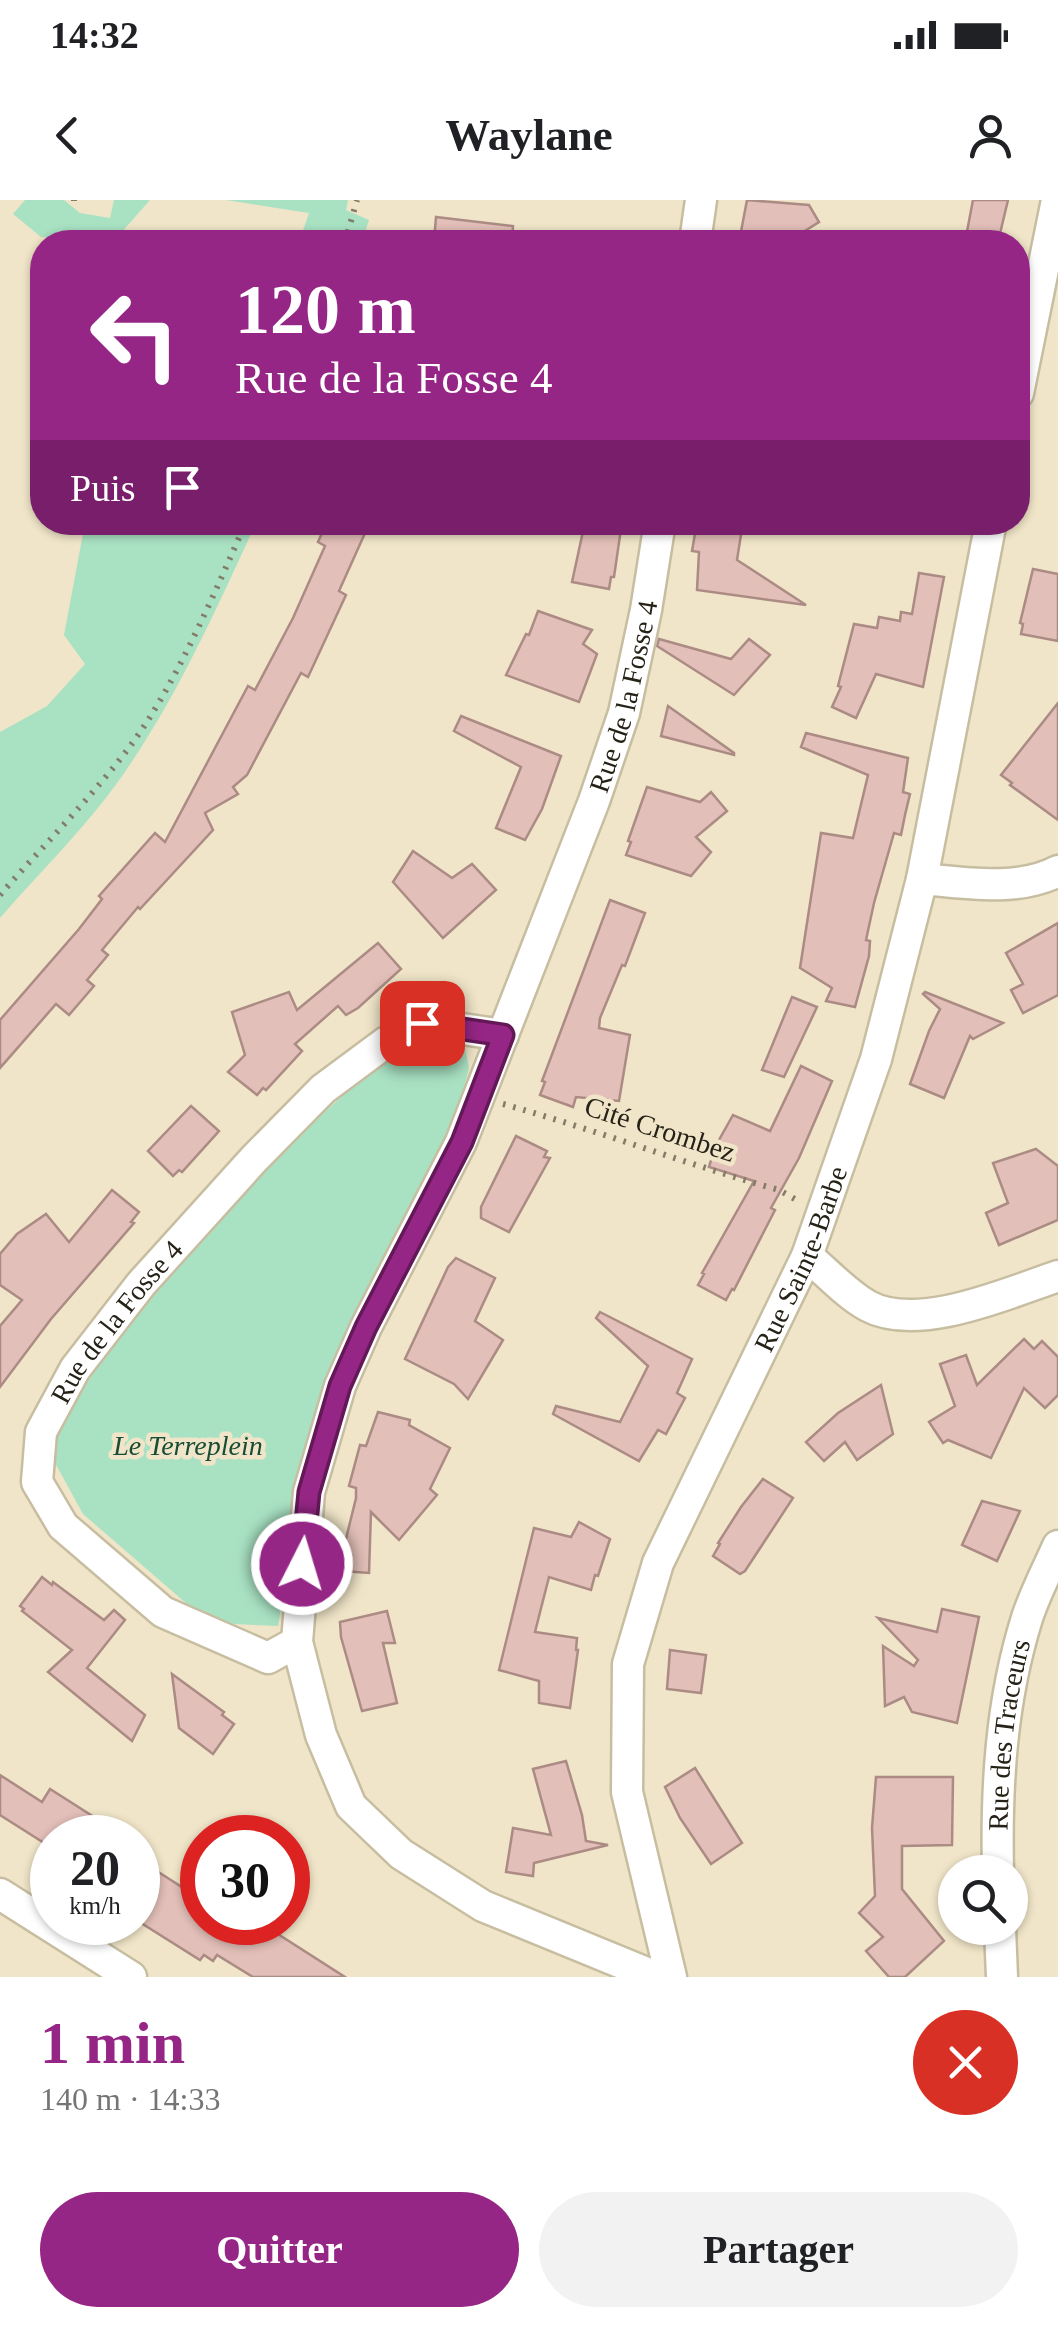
<!DOCTYPE html>
<html lang="fr">
<meta charset="utf-8">
<style>
body{margin:0;font-family:"Times New Roman",serif;background:#f2f2f2;color:#202124;height:100vh;display:flex;flex-direction:column;font-size:38px;white-space:nowrap}
*{box-sizing:border-box;margin:0}
p{font-size:32px;color:#757577}
.icon{flex:none;width:55px;height:55px;fill:none;stroke:currentColor;stroke-width:2;stroke-linecap:round;stroke-linejoin:round}
.map{position:relative;height:1777px;overflow:hidden}
.side{display:flex;flex-direction:column;background:#fff;flex:1}
.side>*{flex:none}
.banner{position:absolute;left:30px;top:30px;width:1000px;height:305px;border-radius:40px;box-shadow:0 2px 8px #0004;background:#962685;color:#fff;overflow:hidden}
.fabs{position:absolute;left:938px;top:1655px;display:grid;gap:20px}
.fabs a{display:grid;place-items:center;width:90px;height:90px;border-radius:50%;background:#fff;box-shadow:0 2px 8px #0004;font-size:50px}
.speed{position:absolute;left:30px;top:1615px;display:flex;gap:20px;font-size:50px;font-weight:700;text-align:center}
.speed>*{display:grid;place-content:center;width:130px;height:130px;border-radius:50%;background:#fff;box-shadow:0 2px 8px #0004;line-height:1}
.speed small{font-size:25px;font-weight:400}
.speed .limit{border:15px solid #d22;background:#fff;color:#111}
.pin{position:absolute;display:grid;place-items:center;width:85px;height:85px;color:#fff;margin:-42px;border-radius:20px;box-shadow:0 5px 15px #0006}
.me{position:absolute;width:110px;margin:-55px;rotate:5deg;stroke-linejoin:round;filter:drop-shadow(0 0 8px #0008)}
.turn{display:flex;align-items:center;gap:35px;height:210px;padding:0 40px;font-size:45px}
.turn .icon{width:130px;height:130px;stroke-width:2.5}
.turn b{display:block;font-size:70px;line-height:85px}
.then{display:flex;align-items:center;height:95px;padding:0 40px;background:#0003;gap:20px;font-size:38px}
.round{display:grid;place-items:center;flex:none;width:105px;height:105px;border-radius:52px;background:#f2f2f2}
.headline{display:flex;align-items:center;justify-content:space-between;height:170px;padding:0 40px}
h1{font-size:60px;font-weight:700;line-height:75px;color:#962685}
.button{display:flex;gap:20px;margin-top:auto;padding:20px 40px}
.button a{flex:1;height:115px;border-radius:60px;background:#962685;color:#fff;font-size:40px;font-weight:700;line-height:115px;text-align:center}
.button a+a{background:#f2f2f2;color:#202124}
.status{display:flex;justify-content:space-between;align-items:center;height:70px;padding:0 50px;background:#fff;direction:ltr}
.status svg{height:28px;fill:currentColor}
header{display:flex;justify-content:space-between;align-items:center;height:130px;padding:0 40px;background:#fff;font-size:45px;font-weight:700}
.map>svg:first-child{display:block}
.green{fill:#a9e2c3}
.building{fill:#e2bfb8;stroke:#ab8b84;stroke-width:2.5}
.lines{fill:none;stroke-linecap:round;stroke-linejoin:round}
.street-casing{stroke:#c7bda0;stroke-width:35}
.path{stroke:#837c69;stroke-width:6;stroke-dasharray:2.5 8;stroke-linecap:butt}
.street{stroke:#fff;stroke-width:30}
.route-casing{stroke:#621956;stroke-width:25}
.route{stroke:#962685;stroke-width:18}
.labels{text-anchor:middle;dominant-baseline:central;stroke-width:9;stroke-linejoin:round;paint-order:stroke}
.street-label{font-size:28px;fill:#262217;stroke:#f0e5c8}
.park-label{font-size:28px;font-style:italic;fill:#184c35;stroke:#f0e5c8}
</style>
<div class="status"><b>14:32</b><svg viewBox="0 0 49 12"><path d="M0 12V9h3v3zM5 12V6h3v6zM10 12V3h3v9zM15 12V0h3v12zM26 1h20v11H26zM47 4h2v5h-2z"/></svg></div>
<header><svg class="icon" aria-label="back" viewBox="0 0 24 24"><path d="M15 5l-7 7 7 7"/></svg>Waylane<svg class="icon" aria-label="person" viewBox="0 0 24 24"><circle cx="12" cy="8" r="4"/><path d="M4 21q1-7 8-7t8 7"/></svg></header>
<div class="map">
<svg width="1058" height="1777" viewBox="0 0 1058 1777">
<rect width="100%" height="100%" fill="#f0e5c8"/>
<g class="green">
<path d="M25,0H64L80,13L110,18L114,0H150L113,42L41,37L13,14Z"/>
<path d="M226,0H348L346,10L369,20L362,42H299L309,13Z"/>
<path d="M85,323H256C216,410 176,500 120,579C85,628 40,672 0,718V532L47,506L85,464L64,435Z"/>
<path d="M423,838L454,840L465,848L469,868L452,941L301,1291L278,1426L209,1423L83,1314L48,1250L76,1193L182,1055L287,946L383,859Z"/>
</g>
<g class="building">
<path d="M747,0L809,5L819,22L787,42H739Z"/>
<path d="M973,0H1008L998,42H965Z"/>
<path d="M436,17L513,26L512,42H434Z"/>
<path d="M327,322H370L339,391L346,395L308,477L301,473L247,575L233,587L238,594L205,613L213,630L140,709L138,707L102,750L108,755L87,780L94,786L69,815L56,804L0,868V820L79,729L102,699L99,696L155,633L165,642L248,486L255,490L293,418L325,346L318,342Z"/>
<path d="M585,322H622L614,377H611L609,389L572,382Z"/>
<path d="M697,322H743L737,360L806,405L697,390L699,352L692,351Z"/>
<path d="M1033,369L1058,374V441L1021,434L1023,424L1020,423Z"/>
<path d="M919,373L944,377L923,487L876,474L856,518L832,507L841,487L838,486L854,424L877,428L879,417L900,421L901,412L912,414Z"/>
<path d="M538,411L592,430L583,444L597,454L579,502L506,475L526,434L529,435Z"/>
<path d="M659,439L731,459L749,439L770,455L734,495L657,446Z"/>
<path d="M1058,503V620L1010,585L1012,583L1001,575Z"/>
<path d="M668,506L734,553V555L661,536Z"/>
<path d="M461,516L561,556L542,609L525,640L496,628L521,567L454,531Z"/>
<path d="M806,533L908,558L903,592L910,594L905,615L901,635L894,633L874,703L866,740L870,741L869,756L855,807L826,801L832,788L800,768L821,633L853,638L868,575L801,547Z"/>
<path d="M647,587L700,602L711,592L727,611L696,637L711,652L691,676L626,655L631,642L628,641Z"/>
<path d="M413,651L452,678L472,664L496,690L443,738L393,682Z"/>
<path d="M610,700L645,713L625,766L622,765L600,818L599,828L630,835L619,901L576,897L573,907L540,895L545,882L542,881Z"/>
<path d="M1058,723V795L1023,813L1011,790L1023,784L1006,753Z"/>
<path d="M378,743L401,769L358,808L346,815L338,806L295,844L302,851L266,890L263,888L257,895L228,872L245,855L232,812L289,792L297,810Z"/>
<path d="M925,792L1003,823L973,839L970,836L944,898L910,884L929,831L940,809L923,794Z"/>
<path d="M792,797L817,807L784,877L762,870Z"/>
<path d="M801,866L832,881L799,958L771,1008L775,1010L734,1090L732,1089L726,1100L698,1085L704,1074L702,1073L754,981L709,967L715,947L733,915L770,931Z"/>
<path d="M191,906L219,931L182,972L179,970L173,976L148,951Z"/>
<path d="M516,936L547,951L544,957L550,958L509,1032L481,1018V1007Z"/>
<path d="M1036,949L1058,966V1020L999,1045L986,1013L1008,1003L993,963Z"/>
<path d="M112,990L139,1012L131,1022L134,1023L51,1119L0,1187V1126L22,1100L0,1085V1054L17,1034L46,1014L69,1042Z"/>
<path d="M456,1058L495,1078L475,1121L503,1140L468,1199L454,1184L405,1159L448,1067Z"/>
<path d="M600,1112L692,1159L677,1193L685,1198L676,1215L666,1234L658,1230L639,1261L553,1214L556,1206L620,1222L648,1166L596,1118Z"/>
<path d="M1024,1139L1034,1149L1042,1141L1058,1157V1195L1045,1208L1024,1188L991,1258L948,1240L943,1243L929,1222L955,1206L940,1164L966,1155L977,1185Z"/>
<path d="M881,1185L893,1234L857,1260L845,1242L824,1261L806,1242L838,1213Z"/>
<path d="M378,1212L410,1220L409,1225L450,1248L430,1289L437,1295L399,1340L371,1312L369,1373L343,1371V1351L356,1298V1288L349,1286L360,1245L366,1246Z"/>
<path d="M763,1279L793,1298L745,1371L740,1374L713,1356L720,1344L718,1343L741,1307Z"/>
<path d="M982,1301L1020,1311L997,1361L962,1345Z"/>
<path d="M579,1322L610,1339L598,1376L595,1375L591,1390L549,1377L535,1432L577,1438L576,1450H578L570,1508L539,1503V1481L499,1470L534,1328L571,1337Z"/>
<path d="M42,1377L52,1385L53,1382L104,1420L114,1410L125,1420L87,1468L145,1515L132,1541L48,1472L72,1450L22,1411L24,1409L20,1406Z"/>
<path d="M942,1409L979,1417L957,1523L912,1512L904,1497L885,1506L883,1446L914,1466L918,1460L878,1418L937,1432Z"/>
<path d="M387,1411L395,1443H383L397,1503L362,1511L341,1437L340,1422Z"/>
<path d="M670,1450L706,1455L701,1493L667,1489Z"/>
<path d="M172,1474L224,1512L222,1515L234,1524L213,1554L179,1528Z"/>
<path d="M566,1561L582,1615L586,1641L608,1645L534,1663L533,1676L506,1672L513,1628L551,1635L533,1569Z"/>
<path d="M695,1568L742,1643L711,1664L680,1618L665,1587Z"/>
<path d="M0,1575L42,1602L50,1589L127,1638H52V1648L0,1615Z"/>
<path d="M876,1577H953L952,1645L902,1646V1689L944,1741L905,1777H889L866,1751L883,1737L859,1713L875,1696L872,1628Z"/>
<path d="M138,1659L202,1700V1722H259L345,1777H253L217,1755L213,1761L204,1755L200,1760L138,1721Z"/>
</g>
<g class="lines">
<defs>
<g id="street">
<path d="M695,42L701,0"/>
<path d="M1018,193L1057,0"/>
<path d="M922,679C966,683 1018,692 1058,671"/>
<path d="M807,1056C826,1071 846,1094 868,1106C918,1133 1008,1093 1058,1076"/>
<path id="s1" d="M297,1442L268,1458L163,1412L63,1326L37,1282L41,1232L75,1169L141,1084L254,959L323,889L385,843L422,823L503,835"/>
<path id="s2" d="M998,1672C996,1586 1001,1501 1027,1418C1035,1393 1048,1369 1058,1346"/>
<path d="M0,1694L131,1777"/>
<path d="M1000,1728L1002,1777"/>
<path id="s3" d="M656,1777L483,1706L401,1654L351,1606L321,1535L297,1442L309,1292L340,1186L366,1127L461,942L594,601L624,513L646,410L660,322"/>
<path id="s4" d="M671,1777L627,1592L628,1464L658,1363L807,1056L876,859L922,679L991,322"/>
</g>
</defs>
<use href="#street" class="street-casing"/>
<g class="path">
<path d="M74,1V0"/>
<path d="M345,42L357,0"/>
<path d="M0,695C42,647 89,600 128,549C175,487 214,394 246,322"/>
<path d="M503,904C596,930 686,964 779,990L795,999"/>
</g>
<use href="#street" class="street"/>
</g>
<g class="lines">
<defs>
<path id="route" d="M302,1364L309,1292L340,1186L366,1127L462,942L503,835L422,823"/>
</defs>
<use href="#route" class="route-casing"/>
<use href="#route" class="route"/>
</g>
<g class="labels">
<g class="street-label">
<text stroke="none"><textPath href="#s3" startOffset="1535">Rue de la Fosse 4</textPath></text>
<text transform="translate(660 929) rotate(18)">Cité Crombez</text>
<text stroke="none"><textPath href="#s4" startOffset="760">Rue Sainte-Barbe</textPath></text>
<text stroke="none"><textPath href="#s1" startOffset="515">Rue de la Fosse 4</textPath></text>
<text stroke="none"><textPath href="#s2" startOffset="138">Rue des Traceurs</textPath></text>
</g>
<g class="park-label">
<text x="188" y="1245">Le Terreplein</text>
</g>
</g>
</svg>
<div class="fabs">
<a><svg class="icon" aria-label="search" viewBox="0 0 24 24"><circle cx="10" cy="10" r="6"/><path d="M15 15l6 6"/></svg></a>
</div>
<div class="speed"><div>20<small>km/h</small></div><div class="limit">30</div></div>
<div class="pin" style="left:422px;top:823px;background:#d93025"><svg class="icon" aria-label="arrive" viewBox="0 0 24 24"><path d="M6 21V4h12l-3 4 3 4H6"/></svg></div>
<svg class="me" style="left:302px;top:1364px" viewBox="-20 -20 40 40"><circle r="17" fill="#962685" stroke="#fff" stroke-width="3"/><path d="M0-11L8 9 0 5-8 9z" fill="#fff"/></svg>
<div class="banner">
<div class="turn"><svg class="icon" aria-label="left" viewBox="0 0 24 24"><path d="M17 20v-9H6M10 6l-5 5 5 5"/></svg><div><b>120 m</b>Rue de la Fosse 4</div></div>
<div class="then">Puis<svg class="icon" aria-label="arrive" viewBox="0 0 24 24"><path d="M6 21V4h12l-3 4 3 4H6"/></svg></div>
</div>
</div>
<section class="side">
<div class="headline"><div><h1>1 min</h1><p>140 m · 14:33</p></div><a class="round" style="background:#d93025;color:#fff"><svg class="icon" aria-label="close" viewBox="0 0 24 24"><path d="M6 6l12 12M18 6L6 18"/></svg></a></div>
<div class="button"><a>Quitter</a><a>Partager</a></div>
</section>
